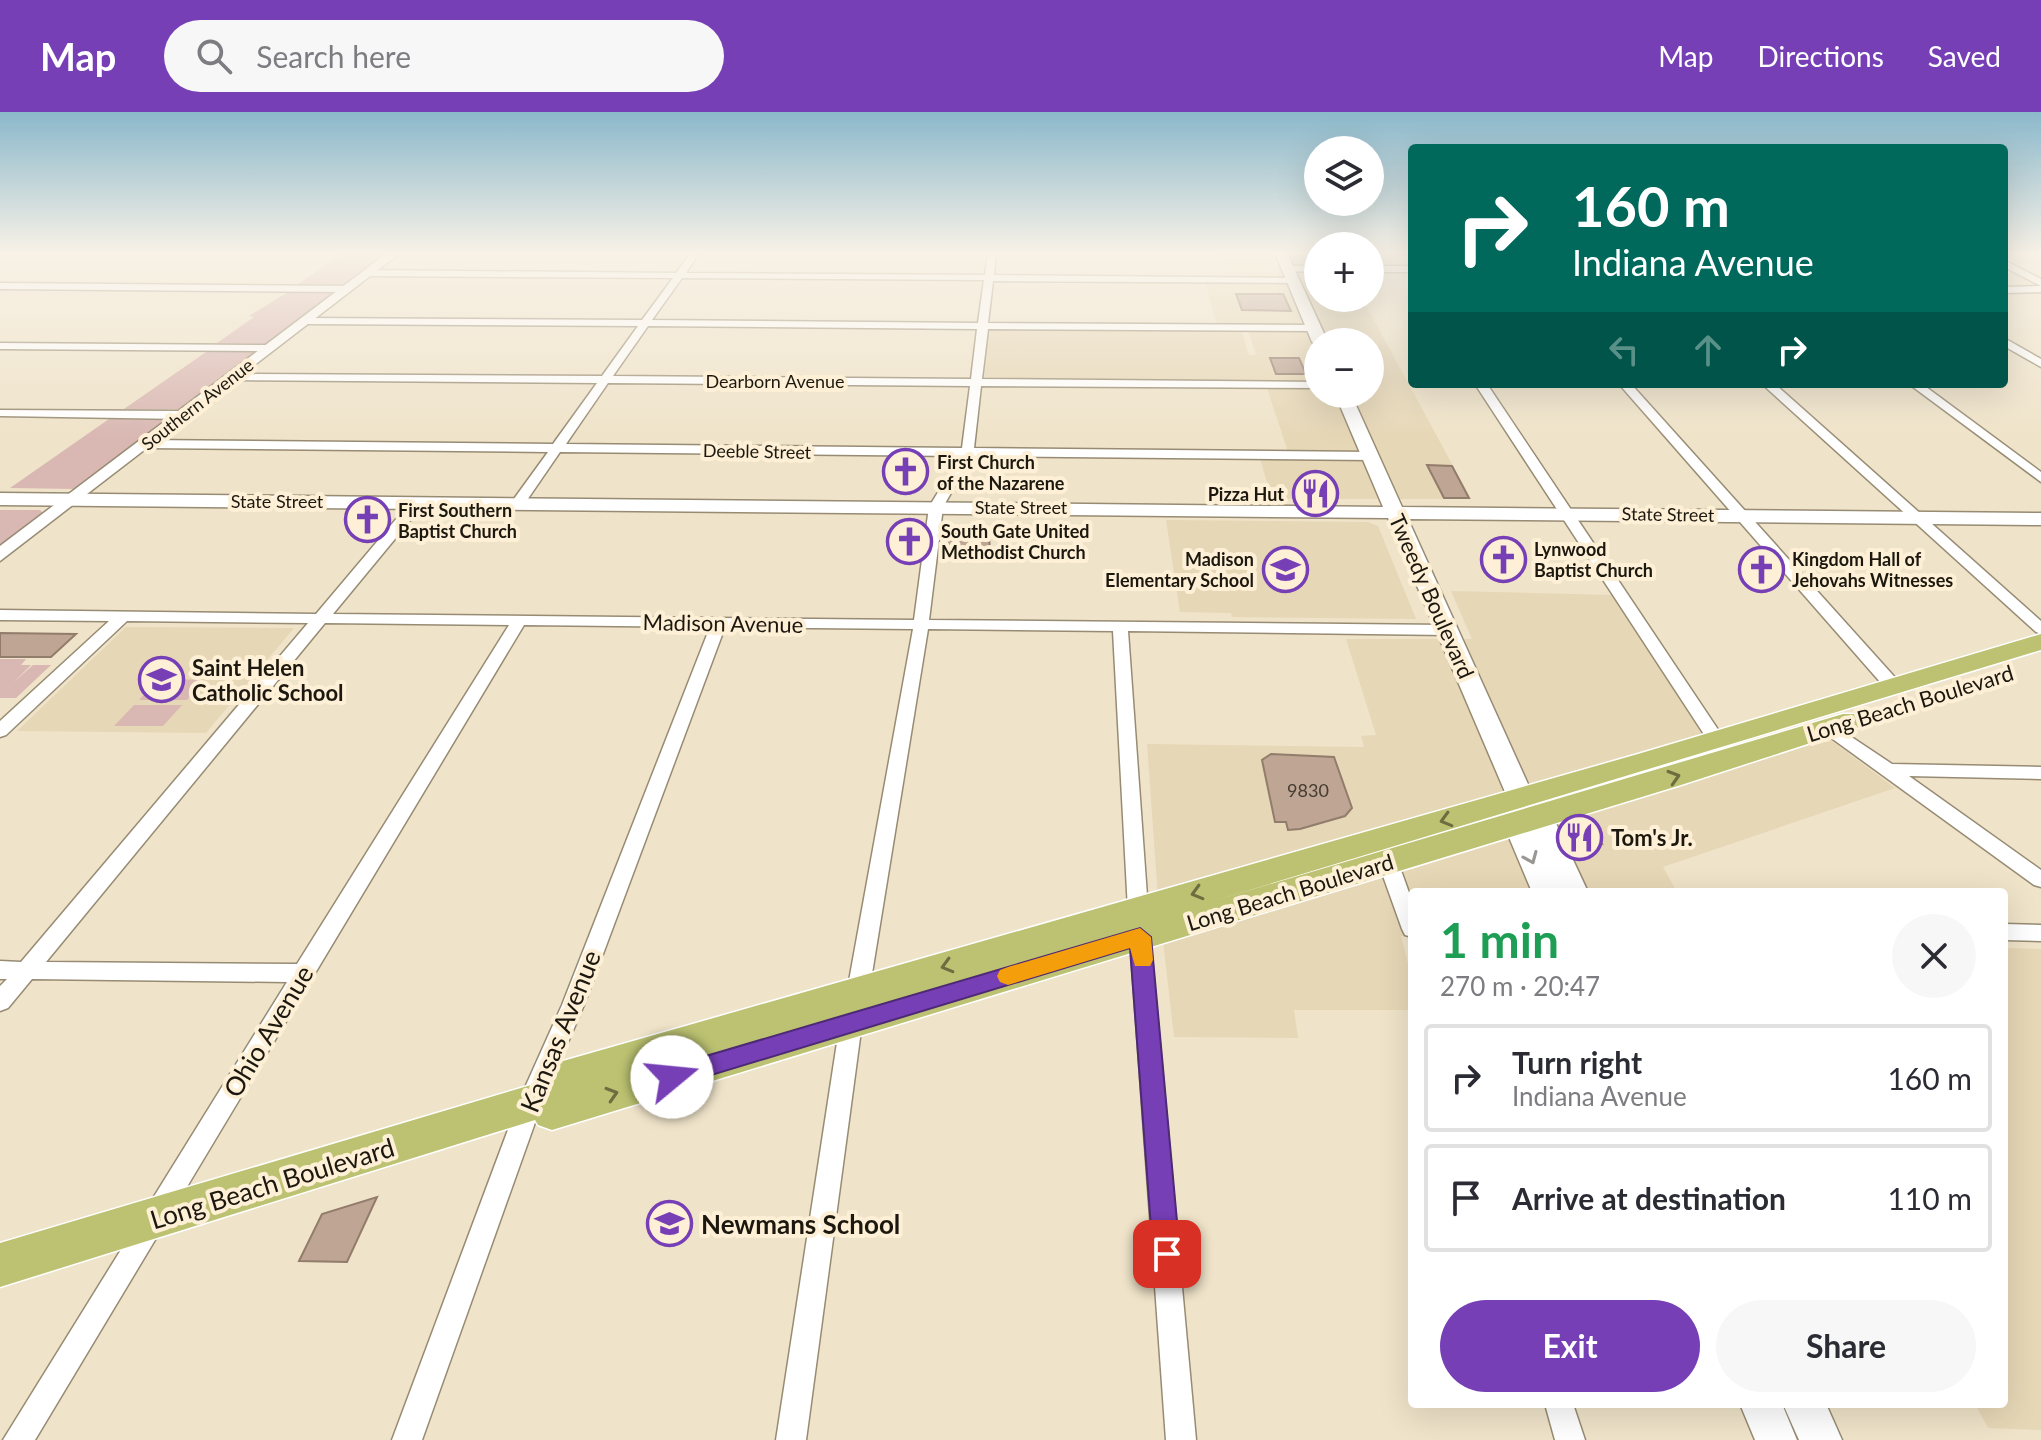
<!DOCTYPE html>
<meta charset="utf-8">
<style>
body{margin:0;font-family:Lato,sans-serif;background:#f7f7f7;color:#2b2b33;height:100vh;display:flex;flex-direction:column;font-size:30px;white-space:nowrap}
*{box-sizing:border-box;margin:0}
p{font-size:26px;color:#7c7c81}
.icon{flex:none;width:44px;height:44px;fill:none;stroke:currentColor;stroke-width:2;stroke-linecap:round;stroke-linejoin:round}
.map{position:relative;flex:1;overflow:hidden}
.sheet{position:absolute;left:1408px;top:776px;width:600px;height:520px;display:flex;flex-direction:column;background:#fff;border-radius:8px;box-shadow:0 8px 32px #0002}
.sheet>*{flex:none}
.guide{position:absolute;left:1408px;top:32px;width:600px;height:244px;border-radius:8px;box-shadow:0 8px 32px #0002;background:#00695c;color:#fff;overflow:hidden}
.buttons{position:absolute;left:1304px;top:24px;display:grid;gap:16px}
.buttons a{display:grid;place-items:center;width:80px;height:80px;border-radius:50%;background:#fff;box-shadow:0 8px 32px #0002;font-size:40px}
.pin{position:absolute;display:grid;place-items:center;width:68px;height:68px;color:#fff;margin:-34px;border-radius:16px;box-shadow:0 4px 12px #0006}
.me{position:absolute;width:88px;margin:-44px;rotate:73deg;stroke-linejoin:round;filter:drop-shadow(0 0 6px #0008)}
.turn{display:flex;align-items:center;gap:28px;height:168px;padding:0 32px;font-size:36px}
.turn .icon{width:104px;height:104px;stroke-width:2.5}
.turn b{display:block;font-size:56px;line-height:68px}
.lanes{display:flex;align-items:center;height:76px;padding:0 32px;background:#0003;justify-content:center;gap:40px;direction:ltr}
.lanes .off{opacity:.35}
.round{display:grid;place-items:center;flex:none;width:84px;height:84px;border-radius:42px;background:#f7f7f7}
.overview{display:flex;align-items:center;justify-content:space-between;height:136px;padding:0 32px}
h1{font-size:48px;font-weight:700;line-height:60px;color:#1e9e55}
.cta{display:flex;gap:16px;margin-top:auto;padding:16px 32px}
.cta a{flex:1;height:92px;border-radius:48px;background:#763fb6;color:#fff;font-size:32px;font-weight:700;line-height:92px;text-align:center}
.cta a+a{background:#f7f7f7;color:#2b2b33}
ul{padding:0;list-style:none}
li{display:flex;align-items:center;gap:24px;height:108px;margin:0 16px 12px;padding:0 16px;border:4px solid #e1e1e2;border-radius:8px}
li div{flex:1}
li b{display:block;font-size:30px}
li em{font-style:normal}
header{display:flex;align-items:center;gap:48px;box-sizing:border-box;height:112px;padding:0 40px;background:#763fb6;color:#fff}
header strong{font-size:38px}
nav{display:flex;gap:44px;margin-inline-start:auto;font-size:28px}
.search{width:560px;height:72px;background:#f7f7f7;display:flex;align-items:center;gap:20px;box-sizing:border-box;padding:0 28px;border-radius:44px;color:#7c7c81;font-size:30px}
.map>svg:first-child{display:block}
.built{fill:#e6d7b6;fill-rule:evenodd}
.green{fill:#d9b7b2}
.building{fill:#bea594;stroke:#927c6b;stroke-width:2}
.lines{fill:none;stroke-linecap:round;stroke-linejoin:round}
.minor-casing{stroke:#978b73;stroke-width:3}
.tertiary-casing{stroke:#978b73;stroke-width:3}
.secondary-casing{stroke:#978b73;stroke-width:3}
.primary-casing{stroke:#fff;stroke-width:3}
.minor{fill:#fff;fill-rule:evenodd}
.tertiary{fill:#fff;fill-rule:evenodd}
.secondary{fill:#fff;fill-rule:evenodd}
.primary{fill:#bcc271;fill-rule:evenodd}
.oneway{stroke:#6c6d40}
.oneway2{stroke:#999793}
.route{fill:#763fb6;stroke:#4d2976;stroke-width:2}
.slow{fill:#f59e0b}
.labels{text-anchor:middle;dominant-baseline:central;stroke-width:8;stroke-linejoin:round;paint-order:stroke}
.far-street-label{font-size:18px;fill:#1d180f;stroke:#fdf0d6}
.far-poi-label{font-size:18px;font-weight:bold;fill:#1d180f;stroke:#fdf0d6;text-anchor:start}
.number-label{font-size:18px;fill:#453b30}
.street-label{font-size:22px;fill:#1d180f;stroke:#fdf0d6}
.poi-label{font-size:22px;font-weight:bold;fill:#1d180f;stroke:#fdf0d6;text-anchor:start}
.near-street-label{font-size:26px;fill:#1d180f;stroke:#fdf0d6}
.near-poi-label{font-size:26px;font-weight:bold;fill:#1d180f;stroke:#fdf0d6;text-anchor:start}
</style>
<header>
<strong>Map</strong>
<div class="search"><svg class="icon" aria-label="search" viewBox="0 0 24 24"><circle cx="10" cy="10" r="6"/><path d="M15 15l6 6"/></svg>Search here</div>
<nav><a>Map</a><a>Directions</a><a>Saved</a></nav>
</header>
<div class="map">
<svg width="2041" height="1328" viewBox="0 0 2041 1328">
<rect width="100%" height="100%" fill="#efe3c9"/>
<g class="built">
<path d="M1218,141H1318V186H1362L1471,387H1272L1260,347L1290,346L1265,270L984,269L989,216L1241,218L1249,243H1256L1246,212L1216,211L1205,170H1227ZM1318,230H1370V282H1318Z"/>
<path d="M1166,408L1368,410L1378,414L1416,507L1232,505L1231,501L1180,500Z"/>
<path d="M1451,479L1612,483L1725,657L1825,624L1895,676L1663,755L1677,780H1412V823L1401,824L1412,867V898H1294L1298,926L1174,925L1158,785L1147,632L1364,635L1361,624L1376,623L1346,527H1472Z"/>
<path d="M126,515L294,516L206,621L17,619Z"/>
<path d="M2004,836L2041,837V1318L1988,1316L1975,1292H2004Z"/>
</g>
<g class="green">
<path d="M342,141H386L343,173H297Z"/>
<path d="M288,180H334L267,232L217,231L254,205L249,204Z"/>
<path d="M206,240H255L180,297H124Z"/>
<path d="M109,307L166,308L75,377L10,376Z"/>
<path d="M0,398H40L43,401L0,434Z"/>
<path d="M0,547H26L21,553H31L14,570L33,553H51L16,586H0Z"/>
<path d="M158,567L205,568L187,588H139Z"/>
<path d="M134,593H182L163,614H114Z"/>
</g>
<g class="building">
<path d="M1236,182H1283L1291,199L1242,198Z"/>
<path d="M1270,246H1299L1306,262H1276Z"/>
<path d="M1427,353L1452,354L1469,386H1444Z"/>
<path d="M950,422L989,423L990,440L945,436L946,424Z"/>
<path d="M0,521L76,522L51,545H0Z"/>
<path d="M1271,642L1334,645L1352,696L1345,704L1300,717L1288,718L1286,710H1275L1262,648Z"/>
<path d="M1582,712L1602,732L1576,742L1562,718Z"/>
<path d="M377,1085L347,1150L299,1149L322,1102Z"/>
</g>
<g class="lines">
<defs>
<g id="minor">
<path d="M691,141H699L686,161L985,163L988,141H996L994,163L1295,166L1297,168L1292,171L993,169L988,211L1314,213L1319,216L1314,219L988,217L982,267L1318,270V276L981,274L974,336L1370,340L1376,344L1370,348L972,344L943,395L929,508L1447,513L1455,518L1447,523L1128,519L1148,798L1145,804L1138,806L1131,804L1128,798L1113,519L928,517L869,880L866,886L858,889L850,886L847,880L913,517L725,515L584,893L542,991L422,1328H392L518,991L562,893L710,515L524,513L35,1328H3L287,870L32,867L8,896L0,899V874L7,867H0V849L21,850L308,511L127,509L6,623L0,625V609L109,509L0,508V498L316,502L413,387H423V393L333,502L914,508L929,395L960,344L560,340L523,394L518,395L511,391L548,340L144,336L138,332L144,328L553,332L597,271L231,268L225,265L231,262L602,264L638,214L305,212L300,209L305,206L642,208L673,166L367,164L362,161L367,158L676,161ZM682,166L984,168L978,211L652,208ZM648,214L977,217L971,267L613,264ZM608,271L970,274L962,336L566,332ZM325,511L509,513L297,852L46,850Z"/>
<path d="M2004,148L2041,167V174L2004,155Z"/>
<path d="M1288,154H1318V160L1285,159Z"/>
<rect x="1370" y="154" width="42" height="6"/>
<path d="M0,171L347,174L352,177L347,180L0,177Z"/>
<path d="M2041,174V180L2004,181V175Z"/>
<path d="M2004,226L2041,247V255L2004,234Z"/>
<path d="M0,231L269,233L274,236L269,239L0,237Z"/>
<path d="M1475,272H1487L1723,625L1726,629L1723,633H1711Z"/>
<path d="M1619,272H1631L1900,571L1902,575L1900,579H1888Z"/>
<path d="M1762,272H1775L2041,509V522L2036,520Z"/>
<path d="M1909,272H1922L2041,360V370Z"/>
<path d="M0,298L182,299L188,303L182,307L0,304Z"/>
<path d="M1829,610L1892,652L2041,655V667L1909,664L2041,758V775L2034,773L1823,620L1820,616L1823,612Z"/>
<path d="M1388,743L1395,745L1398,750L1412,789V825L1405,823L1402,817L1378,750L1381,745Z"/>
<path d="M2004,812L2041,813V829L2004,828Z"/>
<path d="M1140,817L1147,819L1150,825L1196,1328H1166L1130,825L1133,819Z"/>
<path d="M851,902L859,904L862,911L806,1328H776L840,911L843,904Z"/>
<path d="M1545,1292H1573L1585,1328H1555Z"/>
</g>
<path id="tertiary" d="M387,141H400L0,449V434Z"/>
<g id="secondary">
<path d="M1275,141H1287L1328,230H1318V234L1312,230Z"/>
<path d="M1335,282H1351L1402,395L2041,401V413L1408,407L1532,681L1553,705L1588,780H1532L1503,711L1508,687L1388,406L0,393V381L1383,395Z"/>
<path d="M1740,1292H1782L1797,1328H1755Z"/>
<path d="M1783,1292H1826L1842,1328H1799Z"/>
</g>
<path id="primary" d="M2041,522V538L1210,790L1843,602H1863L1867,608L1863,614L1681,673L552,1018L538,1013L535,1008L0,1175V1131L531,973L549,954L563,949L1638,642Z"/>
</defs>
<use href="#minor" class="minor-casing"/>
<use href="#tertiary" class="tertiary-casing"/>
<use href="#secondary" class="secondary-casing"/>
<use href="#primary" class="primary-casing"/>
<use href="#minor" class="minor"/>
<use href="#tertiary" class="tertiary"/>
<use href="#secondary" class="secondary"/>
<use href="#primary" class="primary"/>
</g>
<defs><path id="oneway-chevron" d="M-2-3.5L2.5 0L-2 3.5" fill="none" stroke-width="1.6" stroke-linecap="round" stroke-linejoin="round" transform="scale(2)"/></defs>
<g class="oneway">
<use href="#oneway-chevron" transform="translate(1674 665) rotate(-17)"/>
<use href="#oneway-chevron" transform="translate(1446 708) rotate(164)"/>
<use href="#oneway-chevron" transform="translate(1197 781) rotate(164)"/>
<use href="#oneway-chevron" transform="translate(947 854) rotate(164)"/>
<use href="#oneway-chevron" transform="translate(612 982) rotate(-17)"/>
</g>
<use class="oneway2" href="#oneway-chevron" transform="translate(1531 746) rotate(67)"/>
<linearGradient id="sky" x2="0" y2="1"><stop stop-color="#8bb8cb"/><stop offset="0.43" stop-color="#f8f2e7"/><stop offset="1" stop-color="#f8f2e7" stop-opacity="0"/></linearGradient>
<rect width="2041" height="327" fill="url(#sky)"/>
<path class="route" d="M1140,816L1151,825L1180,1142L1176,1151L1167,1155L1157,1151L1153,1142L1130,836L672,975L663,972L660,965L663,957L672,954Z"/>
<path class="slow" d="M1140,816L1151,825L1153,848L1150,854H1135L1130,836L1008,873L1000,870L997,864L1000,858L1008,855Z"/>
<defs>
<symbol id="church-ring" viewBox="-11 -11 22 22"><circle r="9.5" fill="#fdf0d6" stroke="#763fb6" stroke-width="1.5"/><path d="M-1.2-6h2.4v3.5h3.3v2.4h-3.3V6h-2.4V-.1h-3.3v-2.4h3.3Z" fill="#763fb6"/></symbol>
<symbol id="restaurant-ring" viewBox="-11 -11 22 22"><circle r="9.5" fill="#fdf0d6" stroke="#763fb6" stroke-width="1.5"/><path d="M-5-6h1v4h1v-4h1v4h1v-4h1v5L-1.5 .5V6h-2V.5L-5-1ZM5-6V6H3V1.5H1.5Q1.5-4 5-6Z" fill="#763fb6"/></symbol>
<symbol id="school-ring" viewBox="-11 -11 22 22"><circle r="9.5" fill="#fdf0d6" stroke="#763fb6" stroke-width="1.5"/><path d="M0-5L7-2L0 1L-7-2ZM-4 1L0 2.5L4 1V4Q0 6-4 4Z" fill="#763fb6"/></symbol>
</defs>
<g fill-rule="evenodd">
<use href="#church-ring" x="880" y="334" width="51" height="51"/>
<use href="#restaurant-ring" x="1290" y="356" width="51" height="51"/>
<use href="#church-ring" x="342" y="382" width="51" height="51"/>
<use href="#church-ring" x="884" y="404" width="51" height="51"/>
<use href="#church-ring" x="1478" y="422" width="51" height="51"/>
<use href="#school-ring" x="1260" y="432" width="51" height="51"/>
<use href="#church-ring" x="1736" y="432" width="51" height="51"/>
<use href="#school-ring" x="136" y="542" width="51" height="51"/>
<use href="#restaurant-ring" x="1554" y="700" width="51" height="51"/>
<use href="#school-ring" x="644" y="1086" width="51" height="51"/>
</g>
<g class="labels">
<g class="far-street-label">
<text x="775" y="269">Dearborn Avenue</text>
<text transform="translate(197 292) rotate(-38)">Southern Avenue</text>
<text transform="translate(757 339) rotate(1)">Deeble Street</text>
<text x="277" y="389">State Street</text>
<text x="1021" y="395">State Street</text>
<text transform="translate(1668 402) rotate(1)">State Street</text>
</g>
<g class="far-poi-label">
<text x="937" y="350">First Church<tspan x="937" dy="21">of the Nazarene</tspan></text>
<text x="1284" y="382" text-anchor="end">Pizza Hut</text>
<text x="398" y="398">First Southern<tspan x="398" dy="21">Baptist Church</tspan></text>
<text x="941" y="419">South Gate United<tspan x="941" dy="21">Methodist Church</tspan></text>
<text x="1534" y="437">Lynwood<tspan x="1534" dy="21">Baptist Church</tspan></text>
<text x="1254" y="447" text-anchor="end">Madison<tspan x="1254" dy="21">Elementary School</tspan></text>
<text x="1792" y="447">Kingdom Hall of<tspan x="1792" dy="21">Jehovahs Witnesses</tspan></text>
</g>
<g class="number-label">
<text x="1308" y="678">9830</text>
</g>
<g class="street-label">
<text transform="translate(1432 484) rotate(66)">Tweedy Boulevard</text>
<text transform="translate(723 511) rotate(1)">Madison Avenue</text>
<text transform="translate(1910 591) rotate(-17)">Long Beach Boulevard</text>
<text transform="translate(1290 780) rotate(-17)">Long Beach Boulevard</text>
</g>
<g class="poi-label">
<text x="192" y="555">Saint Helen<tspan x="192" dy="25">Catholic School</tspan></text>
<text x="1611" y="725">Tom's Jr.</text>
</g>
<g class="near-street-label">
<text transform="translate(268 919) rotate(-59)">Ohio Avenue</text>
<text transform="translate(560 919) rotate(-68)">Kansas Avenue</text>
<text transform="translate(272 1071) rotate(-17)">Long Beach Boulevard</text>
</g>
<g class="near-poi-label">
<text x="701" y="1112">Newmans School</text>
</g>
</g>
</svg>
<div class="buttons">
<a><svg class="icon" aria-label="layers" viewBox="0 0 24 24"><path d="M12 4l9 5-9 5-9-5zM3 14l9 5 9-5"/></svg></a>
<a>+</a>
<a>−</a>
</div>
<div class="pin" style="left:1167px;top:1142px;background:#d93025"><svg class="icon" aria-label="arrive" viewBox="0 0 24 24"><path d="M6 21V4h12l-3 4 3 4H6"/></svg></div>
<svg class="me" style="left:672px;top:965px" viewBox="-20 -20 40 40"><circle r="19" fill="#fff"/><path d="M0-13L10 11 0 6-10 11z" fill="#763fb6"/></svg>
<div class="guide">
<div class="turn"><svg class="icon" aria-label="right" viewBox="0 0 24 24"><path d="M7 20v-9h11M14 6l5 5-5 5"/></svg><div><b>160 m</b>Indiana Avenue</div></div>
<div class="lanes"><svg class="icon off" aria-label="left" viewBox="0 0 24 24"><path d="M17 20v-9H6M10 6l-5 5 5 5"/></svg><svg class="icon off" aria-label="ahead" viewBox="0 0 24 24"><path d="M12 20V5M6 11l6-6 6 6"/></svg><svg class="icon" aria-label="right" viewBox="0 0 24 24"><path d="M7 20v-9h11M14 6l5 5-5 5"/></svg></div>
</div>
<section class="sheet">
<div class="overview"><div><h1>1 min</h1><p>270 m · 20:47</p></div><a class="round"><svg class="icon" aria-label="close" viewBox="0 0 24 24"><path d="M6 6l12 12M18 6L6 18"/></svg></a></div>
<ul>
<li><svg class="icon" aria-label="right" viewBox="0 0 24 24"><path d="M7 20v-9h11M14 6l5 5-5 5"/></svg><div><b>Turn right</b><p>Indiana Avenue</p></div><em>160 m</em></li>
<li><svg class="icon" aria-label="arrive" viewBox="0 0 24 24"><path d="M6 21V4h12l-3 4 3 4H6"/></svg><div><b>Arrive at destination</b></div><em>110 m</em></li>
</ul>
<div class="cta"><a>Exit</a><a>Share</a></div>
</section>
</div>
